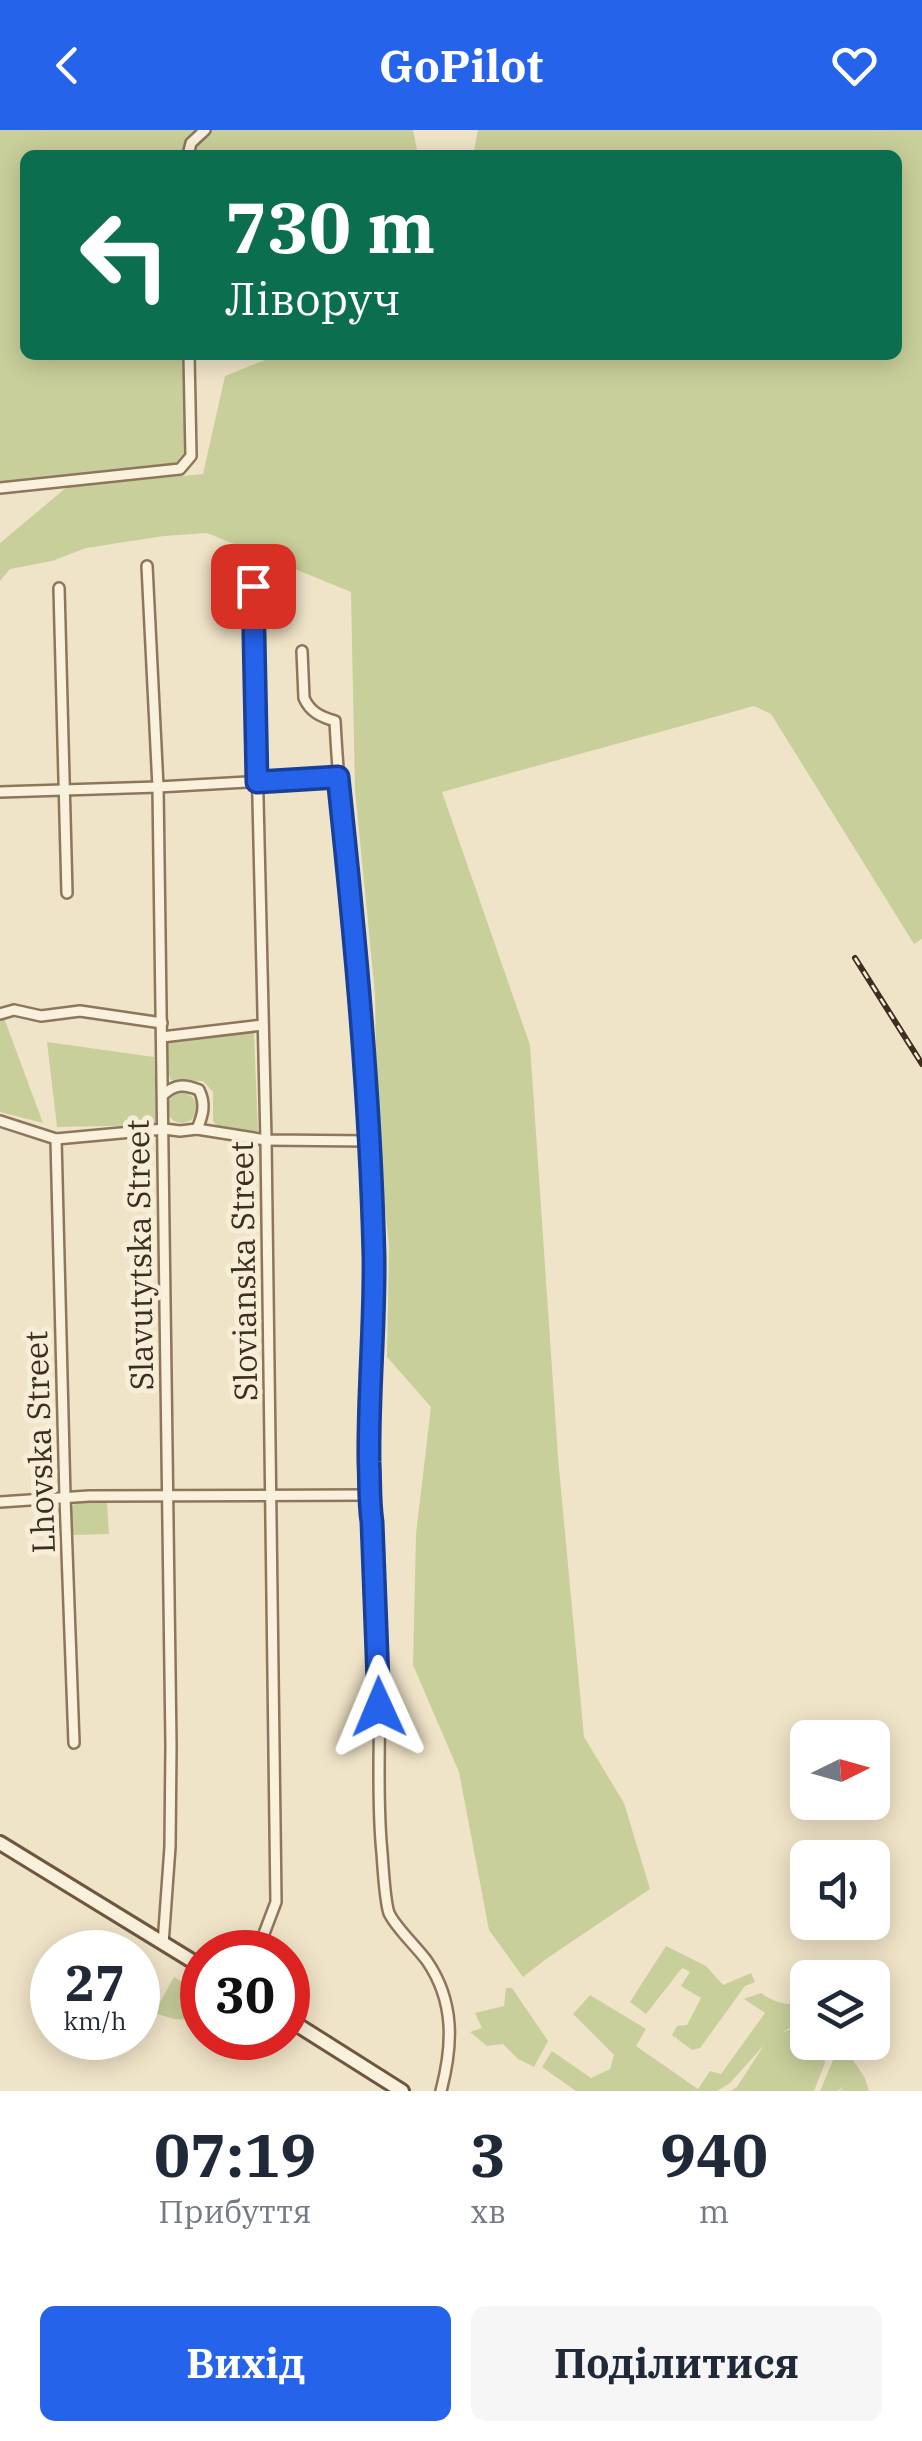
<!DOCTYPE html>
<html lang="uk">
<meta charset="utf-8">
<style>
body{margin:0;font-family:"IBM Plex Serif",serif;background:#f6f6f7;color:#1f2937;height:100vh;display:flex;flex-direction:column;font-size:38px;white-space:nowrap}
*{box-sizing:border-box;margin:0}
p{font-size:32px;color:#747a83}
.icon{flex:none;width:55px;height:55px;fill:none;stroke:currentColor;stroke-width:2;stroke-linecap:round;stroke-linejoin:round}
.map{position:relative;height:1961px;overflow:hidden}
.drawer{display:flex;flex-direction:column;background:#fff;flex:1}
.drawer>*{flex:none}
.guide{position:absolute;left:20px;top:20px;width:882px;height:210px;border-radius:15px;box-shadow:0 5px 25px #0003;background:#0b6e4f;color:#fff;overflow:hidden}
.needle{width:65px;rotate:85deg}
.tools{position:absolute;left:790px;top:1590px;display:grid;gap:20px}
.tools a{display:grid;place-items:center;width:100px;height:100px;border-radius:15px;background:#fff;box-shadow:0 5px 25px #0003;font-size:50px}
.speed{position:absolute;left:30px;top:1800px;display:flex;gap:20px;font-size:50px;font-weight:700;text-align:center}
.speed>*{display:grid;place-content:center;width:130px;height:130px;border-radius:50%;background:#fff;box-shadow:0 5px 25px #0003;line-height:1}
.speed small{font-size:25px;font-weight:400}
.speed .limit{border:15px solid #d22;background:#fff;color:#111}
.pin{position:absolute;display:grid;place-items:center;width:85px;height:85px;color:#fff;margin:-42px;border-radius:20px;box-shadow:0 5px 15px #0006}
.me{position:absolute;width:110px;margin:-55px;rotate:359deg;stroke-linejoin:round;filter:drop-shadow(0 0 8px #0008)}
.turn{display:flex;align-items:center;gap:35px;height:210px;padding:0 40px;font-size:45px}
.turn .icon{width:130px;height:130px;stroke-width:2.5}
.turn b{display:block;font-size:70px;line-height:85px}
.eta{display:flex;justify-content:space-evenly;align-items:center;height:170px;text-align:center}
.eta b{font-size:60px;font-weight:700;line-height:70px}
.action{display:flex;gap:20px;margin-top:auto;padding:20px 40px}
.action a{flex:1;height:115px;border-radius:15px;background:#2563eb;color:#fff;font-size:40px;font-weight:700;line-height:115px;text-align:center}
.action a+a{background:#f6f6f7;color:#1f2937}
header{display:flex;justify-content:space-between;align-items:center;height:130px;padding:0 40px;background:#2563eb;color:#fff;font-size:45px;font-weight:700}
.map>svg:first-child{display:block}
.green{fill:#c9cf9b}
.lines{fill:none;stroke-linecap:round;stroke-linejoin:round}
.minor-casing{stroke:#8d765c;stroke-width:14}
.secondary-casing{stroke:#6f573f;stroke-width:18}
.minor{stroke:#faf1dc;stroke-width:9}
.secondary{stroke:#faf1dc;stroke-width:12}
.rail-casing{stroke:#3d2e20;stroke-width:6}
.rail{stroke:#f7eed8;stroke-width:2.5;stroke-dasharray:8;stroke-linecap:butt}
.route-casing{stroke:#184099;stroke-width:25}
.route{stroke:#2563eb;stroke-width:18}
.labels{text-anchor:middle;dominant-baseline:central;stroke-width:10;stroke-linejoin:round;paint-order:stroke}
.street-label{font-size:32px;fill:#3d2e20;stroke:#f7eed8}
</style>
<header><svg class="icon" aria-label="back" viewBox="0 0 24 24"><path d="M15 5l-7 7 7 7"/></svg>GoPilot<svg class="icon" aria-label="heart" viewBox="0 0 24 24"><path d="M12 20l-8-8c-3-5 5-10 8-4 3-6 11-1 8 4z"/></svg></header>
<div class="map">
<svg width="922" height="1961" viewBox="0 0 922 1961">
<rect width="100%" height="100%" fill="#f0e4c8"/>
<g class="green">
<path d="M0,0H202L187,25H25V225H187L189,325L179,336L0,354Z"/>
<path d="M210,0H413L418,25H190L193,13Z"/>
<path d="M478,0H922V809L914,814L771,584L754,576L442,662L530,915L558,1327L584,1607L624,1673L650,1759L546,1829L523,1847L489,1800L459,1642L413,1535L416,1404L431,1277L387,1227L389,1116L377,1002L375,864L355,660L351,462L207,403L164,406L86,418L52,431L10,439L0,451V413L67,357L203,344L225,246L277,225H898V25H473Z"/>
<path d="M0,877L43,993L0,982Z"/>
<path d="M247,902L254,904L258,1001L250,1004L218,997L213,991V962L203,951L171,950L168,942L167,912Z"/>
<path d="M47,912L154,927L157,995L57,997Z"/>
<circle cx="182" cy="978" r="15"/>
<path d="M107,1372L109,1404L69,1405L70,1377L77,1373Z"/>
<path d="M666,1816L706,1836L723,1855L751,1843L755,1852L745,1856L700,1918L692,1920L672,1905L677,1896L687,1895L701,1868L681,1856L690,1842L682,1838L646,1884L630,1872Z"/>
<path d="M174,1847L202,1864V1894L196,1890L174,1889L154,1883Z"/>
<path d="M506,1858H512L548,1911L534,1937L518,1929L503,1914L487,1916L470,1902L482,1898L475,1883L504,1876Z"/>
<path d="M761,1863C774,1873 792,1877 807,1873V1907L793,1896L781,1903L794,1898L807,1909L808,1912L812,1913L823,1921L825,1933L814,1961H730L737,1957L764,1915L730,1953L717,1961H576L542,1937L552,1921L591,1948L610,1939L614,1925L573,1884L590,1865L646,1899L636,1916L698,1959L710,1941L721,1944L765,1883L744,1869Z"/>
<path d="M218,1908H257L246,1924L229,1921Z"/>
<path d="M815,1913H842L865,1948L869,1961H840L844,1956L838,1961H820L834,1928Z"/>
</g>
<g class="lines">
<defs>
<g id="minor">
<path d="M188,25L191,13L205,0"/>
<path d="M0,358L180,339L191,326L189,225"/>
<path d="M147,436L158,657L171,1615L170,1717L163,1814"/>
<path d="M253,456L266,1010L276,1772L257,1822"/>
<path d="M59,458L67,763"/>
<path d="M302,521L304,568C310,582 321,587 335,591C342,732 365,872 371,1013C373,1063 376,1114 374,1164C373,1202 368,1240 368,1278C368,1368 378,1458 379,1549C381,1607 376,1665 382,1723C383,1737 385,1772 389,1783C395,1797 417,1817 427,1831C455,1872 453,1915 441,1961"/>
<path d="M0,662L158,657L338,647"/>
<path d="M0,884L14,880L41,886L80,881L162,893"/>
<path d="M162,907L263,895"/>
<path d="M163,965C175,954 184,954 199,960C206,974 203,985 197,999"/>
<path d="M0,991L56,1009L164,999L180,1001L197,999L266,1010L371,1011"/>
<path d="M56,1009L65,1367L74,1613"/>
<path d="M0,1372L89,1366L368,1365"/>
</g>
<g id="secondary">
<path d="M0,1713L202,1837"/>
<path d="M288,1889L402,1961"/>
</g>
</defs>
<use href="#minor" class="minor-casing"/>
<use href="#secondary" class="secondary-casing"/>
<use href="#minor" class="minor"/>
<use href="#secondary" class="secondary"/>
<defs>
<path id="rail" d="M855,828L922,934"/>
</defs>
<use href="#rail" class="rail-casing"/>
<use href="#rail" class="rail"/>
</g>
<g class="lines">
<defs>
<path id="route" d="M253,456L257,652L338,647C355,807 370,965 374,1126C375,1195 368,1263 369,1332C370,1353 369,1372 372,1392L379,1577"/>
</defs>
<use href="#route" class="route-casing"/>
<use href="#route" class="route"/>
</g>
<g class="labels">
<g class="street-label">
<text transform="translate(139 1125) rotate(-91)">Slavutytska Street</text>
<text transform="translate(243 1141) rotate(-91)">Slovianska Street</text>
<text transform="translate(39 1312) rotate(-92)">Lhovska Street</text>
</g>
</g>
</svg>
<div class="tools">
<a><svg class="needle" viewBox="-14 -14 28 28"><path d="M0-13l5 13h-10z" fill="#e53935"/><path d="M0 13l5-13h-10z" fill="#747a83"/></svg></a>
<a><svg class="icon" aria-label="sound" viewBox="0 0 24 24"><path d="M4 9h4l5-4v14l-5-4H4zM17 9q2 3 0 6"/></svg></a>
<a><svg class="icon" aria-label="layers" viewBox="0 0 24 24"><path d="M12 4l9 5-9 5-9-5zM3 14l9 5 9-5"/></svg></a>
</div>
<div class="speed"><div>27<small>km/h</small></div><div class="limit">30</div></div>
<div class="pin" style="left:253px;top:456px;background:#d93025"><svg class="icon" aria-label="arrive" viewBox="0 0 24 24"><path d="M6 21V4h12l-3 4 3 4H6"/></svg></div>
<svg class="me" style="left:379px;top:1577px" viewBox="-20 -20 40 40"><path d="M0-17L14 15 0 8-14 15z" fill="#2563eb" stroke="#fff" stroke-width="4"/></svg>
<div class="guide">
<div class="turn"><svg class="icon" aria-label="left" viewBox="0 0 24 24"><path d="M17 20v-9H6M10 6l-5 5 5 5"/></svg><div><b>730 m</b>Ліворуч</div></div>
</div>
</div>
<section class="drawer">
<div class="eta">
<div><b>07:19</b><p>Прибуття</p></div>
<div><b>3</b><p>хв</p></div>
<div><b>940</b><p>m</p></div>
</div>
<div class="action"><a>Вихід</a><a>Поділитися</a></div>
</section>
